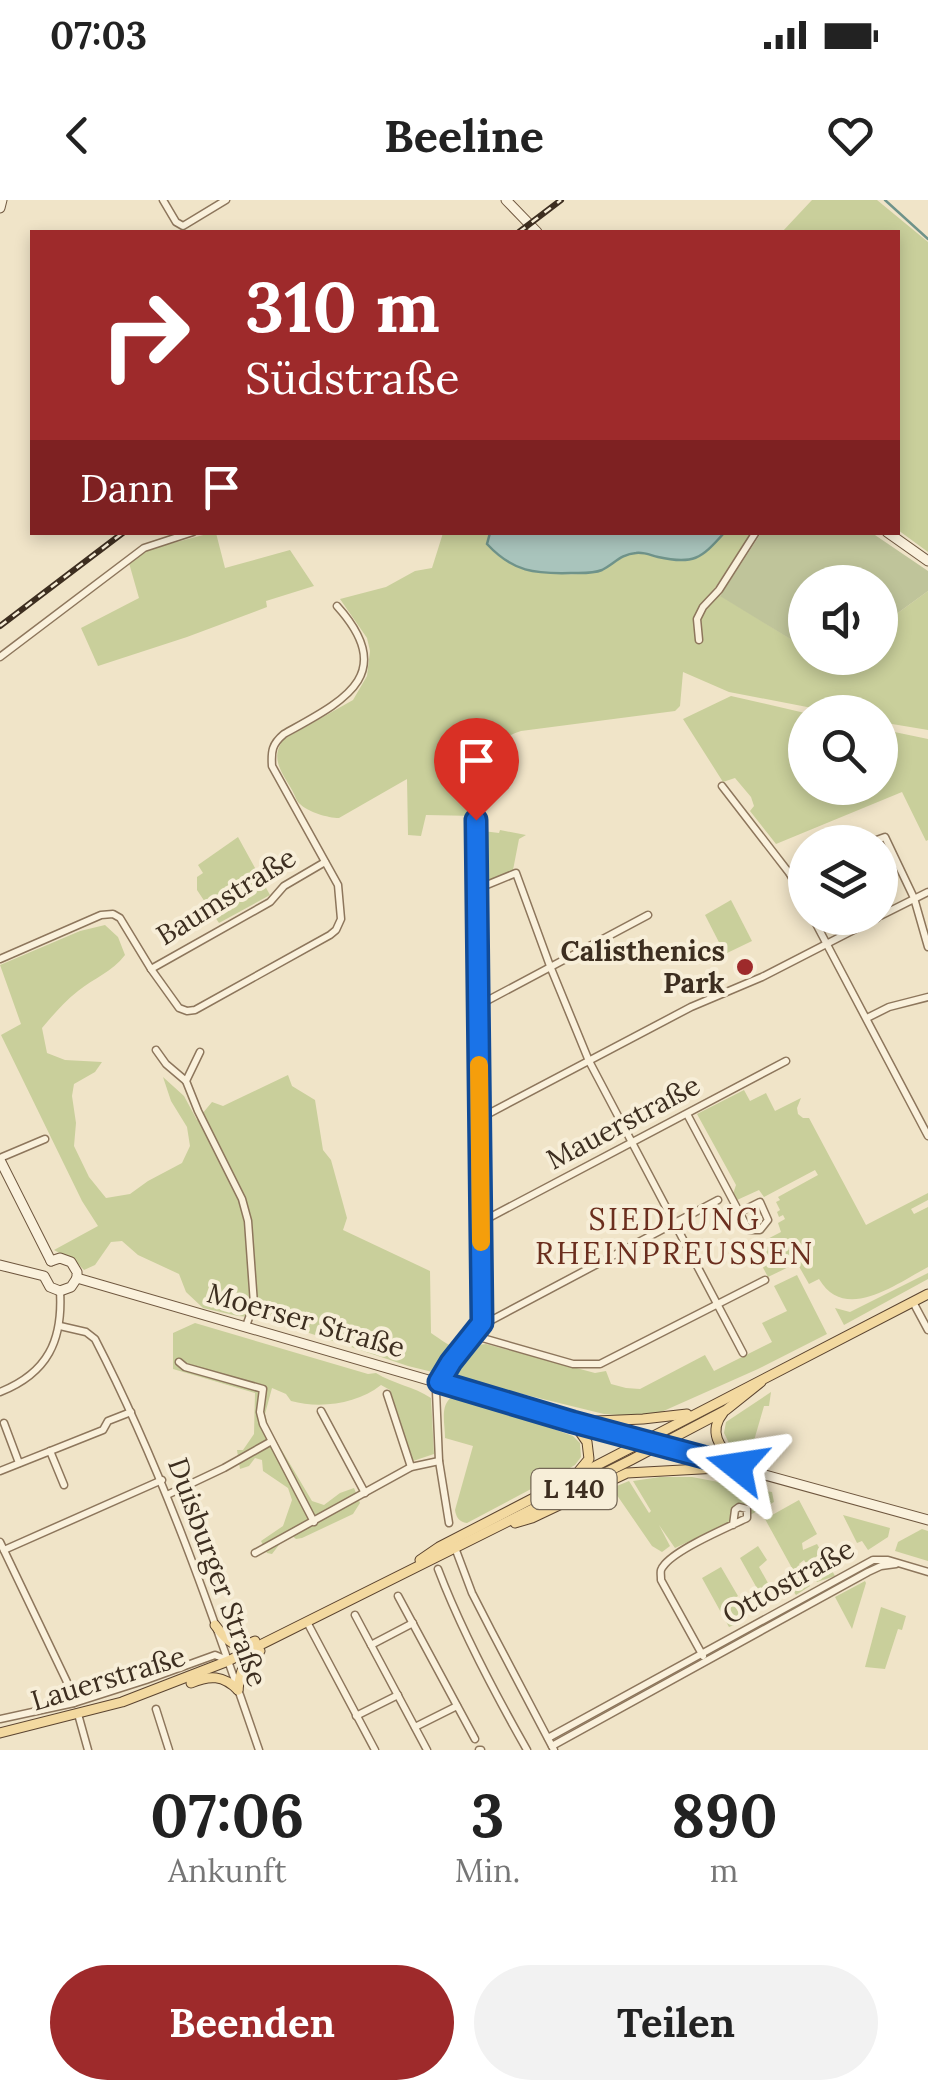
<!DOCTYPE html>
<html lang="de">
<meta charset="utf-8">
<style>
body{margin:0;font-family:Lora,serif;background:#f2f2f2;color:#222;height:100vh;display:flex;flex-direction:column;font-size:38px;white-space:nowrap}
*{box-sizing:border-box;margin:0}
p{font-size:32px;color:#767676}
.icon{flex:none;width:55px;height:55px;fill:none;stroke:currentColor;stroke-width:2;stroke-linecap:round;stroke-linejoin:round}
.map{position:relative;height:1550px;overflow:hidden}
.panel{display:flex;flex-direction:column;background:#fff;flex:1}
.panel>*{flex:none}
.top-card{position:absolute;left:30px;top:30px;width:870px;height:305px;border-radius:0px;box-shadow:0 5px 15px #0003;background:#9e2a2b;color:#fff;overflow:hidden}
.controls{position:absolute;left:788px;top:365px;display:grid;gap:20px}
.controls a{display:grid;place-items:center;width:110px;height:110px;border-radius:50%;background:#fff;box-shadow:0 5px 15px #0003;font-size:50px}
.pin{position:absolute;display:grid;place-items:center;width:85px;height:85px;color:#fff;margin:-102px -42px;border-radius:50% 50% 50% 0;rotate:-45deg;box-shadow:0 0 10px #0007}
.pin .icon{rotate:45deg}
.me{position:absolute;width:110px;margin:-55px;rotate:285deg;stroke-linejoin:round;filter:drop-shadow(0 0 8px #0008)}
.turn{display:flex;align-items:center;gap:35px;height:210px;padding:0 50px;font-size:45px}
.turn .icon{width:130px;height:130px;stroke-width:2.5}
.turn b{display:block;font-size:70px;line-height:85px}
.then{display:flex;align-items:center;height:95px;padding:0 50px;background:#0003;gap:20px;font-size:38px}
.eta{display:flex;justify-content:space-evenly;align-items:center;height:170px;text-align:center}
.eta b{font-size:60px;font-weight:800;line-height:70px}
.cta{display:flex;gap:20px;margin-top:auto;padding:20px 50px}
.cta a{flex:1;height:115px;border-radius:60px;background:#9e2a2b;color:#fff;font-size:40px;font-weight:800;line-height:115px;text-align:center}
.cta a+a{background:#f2f2f2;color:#222}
.status{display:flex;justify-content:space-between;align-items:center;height:70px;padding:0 50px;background:#fff;direction:ltr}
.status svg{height:28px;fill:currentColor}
header{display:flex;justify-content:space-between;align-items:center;height:130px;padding:0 50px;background:#fff;font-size:45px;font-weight:800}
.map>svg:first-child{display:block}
.green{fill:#c9cf9b}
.cemetery{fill:#bfc49a}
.water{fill:#a9c4bc;stroke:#6f938a;stroke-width:2.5}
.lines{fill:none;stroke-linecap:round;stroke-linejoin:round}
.stream{stroke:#6f938a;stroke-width:2.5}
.street-casing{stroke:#8d765c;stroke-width:9}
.secondary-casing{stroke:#6f573f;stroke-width:11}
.primary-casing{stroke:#5b4430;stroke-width:11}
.street{stroke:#faf1dc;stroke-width:6}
.secondary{stroke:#faf1dc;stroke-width:9}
.primary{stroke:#f3d9a0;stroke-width:9}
.rail-casing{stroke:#3d2e20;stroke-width:6}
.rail{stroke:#f7eed8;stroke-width:2.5;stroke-dasharray:8;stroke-linecap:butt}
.route-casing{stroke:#114b97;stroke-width:25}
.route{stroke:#1a73e8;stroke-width:18}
.slow{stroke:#f59e0b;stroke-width:18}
.poi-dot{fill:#9e2a2b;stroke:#f7eed8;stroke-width:4}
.labels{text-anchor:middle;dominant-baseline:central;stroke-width:8;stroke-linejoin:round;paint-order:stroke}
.shield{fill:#f7eed8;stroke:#756857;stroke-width:2.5}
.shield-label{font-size:25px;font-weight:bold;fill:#3d2e20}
.street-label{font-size:28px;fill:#3d2e20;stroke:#f7eed8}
.poi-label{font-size:28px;font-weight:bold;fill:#3d2e20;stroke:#f7eed8;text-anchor:end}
.neighbourhood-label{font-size:30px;letter-spacing:2.5px;fill:#6b2e1e;stroke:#f7eed8}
</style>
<div class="status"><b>07:03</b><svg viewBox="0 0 49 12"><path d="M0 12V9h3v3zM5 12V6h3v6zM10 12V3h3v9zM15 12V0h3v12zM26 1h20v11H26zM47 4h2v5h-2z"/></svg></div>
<header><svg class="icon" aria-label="back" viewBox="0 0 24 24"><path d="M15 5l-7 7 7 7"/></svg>Beeline<svg class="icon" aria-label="heart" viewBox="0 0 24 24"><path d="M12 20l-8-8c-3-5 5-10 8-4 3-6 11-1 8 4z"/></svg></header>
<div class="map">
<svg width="928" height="1550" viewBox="0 0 928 1550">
<rect width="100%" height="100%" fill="#f0e4c8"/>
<g class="green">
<path d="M812,0H877L928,42V352L898,330V76L900,73L898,71V32H782Z"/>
<path d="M211,333H216L225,368L290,350L314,386L266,401L267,407L187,437L98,466L81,428L139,398L129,363L146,350Z"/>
<path d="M443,333H490L487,344C492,350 498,357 505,360C527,373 574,378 598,371C611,368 619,355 632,353C641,351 647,354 655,356C688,366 704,357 724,333H751L713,391L805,448V458H821L829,462L836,458H880V426L928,391V530L880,522V512H833L729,492L683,472L680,506L675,511L521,531C482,543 483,581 476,616L426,615L421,636L408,635L407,579L339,618C328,618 308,612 300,604C296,601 295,595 292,590C282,572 269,558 284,539L353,500L367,476L370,451L367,438L340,399L386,387L415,371L432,368Z"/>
<path d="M731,496L805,513V588H880V529L928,539V640L926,641L902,592L776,644L750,611L754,606L751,597L735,578L723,582L683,519Z"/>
<path d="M500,630L526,635L519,639L513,670L483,684V631L499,633Z"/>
<path d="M238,637L270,695L219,723L197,690V677L203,673L198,665Z"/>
<path d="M731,700L752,741L725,754L705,715Z"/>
<path d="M105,725L118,737L125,755C112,772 94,778 78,791C64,802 53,815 42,828L47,853L65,860L102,862L95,872L74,884L72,896L76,923L74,946L89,977L106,998L130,994L148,981L182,963L190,946L187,927L171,901L163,877L184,896L197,920L212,902L223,906L288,875L292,886L315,900L323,950L331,960L347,1018L343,1030L430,1071L431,1133C442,1140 455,1152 469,1148C475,1147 480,1144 486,1144L595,1173L606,1171L611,1184L626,1188L640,1189L705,1155L714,1171L772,1142L762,1123L787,1111L774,1086L797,1075L827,1134L758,1169L659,1213L634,1216L604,1214L408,1166L264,1118L238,1116L203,1108L186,1092L179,1074L138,1055L122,1041L111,1042L95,1065L84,1070L76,1062L54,1050L98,1026L82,1001L1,835L21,824L0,765L80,731Z"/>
<path d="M744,890L750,901L766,893L775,911L801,898L797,908L798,914L803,918H809L866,1025L928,993V1000L911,1009L914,1014L928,1007V1067C896,1084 845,1123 819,1079L809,1084L797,1063L768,1077L752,1047L781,1032L778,1023L785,1019L783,1015L779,1017L777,1012L780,1010L776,1002L780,1000L778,997L818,975L815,970L764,997L759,990L737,1000L733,994L736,985L697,914Z"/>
<path d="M928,1073V1079L844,1125L835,1108L850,1112Z"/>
<path d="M195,1123L368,1174L376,1173C393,1184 413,1186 431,1198L434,1254L413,1261L390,1190L381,1185C357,1204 320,1209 291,1201L286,1194L272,1188L265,1214L268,1227L312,1301L324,1305L340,1293L354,1288L360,1303L353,1314L302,1338L296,1339L291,1335L282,1341L272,1354L267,1353L261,1341L283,1326L292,1300L288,1288L263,1271L262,1260L255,1258L249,1266L240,1269L237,1250H243L254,1234L255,1193L173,1169V1133Z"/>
<path d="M771,1192L769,1206H764L753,1244L756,1252L729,1243L724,1233L726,1222Z"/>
<path d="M454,1196L491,1207L573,1236L580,1243L581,1257L575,1265L561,1273L467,1323C459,1322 456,1317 455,1310L473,1246L445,1238C445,1223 439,1203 454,1196Z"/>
<path d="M660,1277H692L772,1292L774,1302L750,1315L748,1306L738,1304L733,1309L730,1322L675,1348L659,1325L670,1346L662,1352L652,1346L612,1288L629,1281L649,1313L651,1311L633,1281Z"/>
<path d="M799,1300L817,1334L802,1343L803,1350L817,1344L835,1376L817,1382L804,1360L799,1364L810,1386L796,1395L791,1388L798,1384V1379L765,1319Z"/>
<path d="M843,1315L890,1328L888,1337L868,1350L862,1341L857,1343Z"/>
<path d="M922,1329L928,1331V1361L895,1351L898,1342Z"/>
<path d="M758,1346L767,1360L759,1367L773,1392L763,1399L740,1358Z"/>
<path d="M721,1367L738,1396L733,1399L742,1422L729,1427L702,1378Z"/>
<path d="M865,1381L866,1383L852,1429L835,1397Z"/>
<path d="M881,1407L906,1416L902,1430L898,1429L885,1469L865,1467Z"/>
</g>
<path class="cemetery" d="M842,333L850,335L872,333L928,371V391L880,426V382H805V448L720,396L761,333Z"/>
<path class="water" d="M490,333L724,332V333C701,359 693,365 658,357C650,355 644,352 636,353C621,354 614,364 602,370C592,374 581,373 571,373C535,374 513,372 487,344Z"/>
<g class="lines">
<path class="stream" d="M885,0L928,39"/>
<defs>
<g id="street">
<path d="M163,0L176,22L183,26L226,0"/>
<path d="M699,440L697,419L703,407L719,390L756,332"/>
<path d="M0,457L144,348L193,332"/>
<path d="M722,586L790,674L805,703"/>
<path d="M871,642L885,637L914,698L928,747"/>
<path d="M790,674L805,668"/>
<path d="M477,689L516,673L550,766L589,861L743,1153"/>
<path d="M880,716L928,692"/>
<path d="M813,718L928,936"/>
<path d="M0,759L101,715L113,714L120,718L151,769L179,808L187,811L195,810L330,735L336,730L341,719L338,685L272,566C271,551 272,544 284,534C341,502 400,476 337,406"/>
<path d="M151,769L270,702L284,686L325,662"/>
<path d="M479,805L648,715"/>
<path d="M867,818L889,807L928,797"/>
<path d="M156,850L166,864L186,881"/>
<path d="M200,852L186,881L198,911L242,999L248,1021L254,1104L246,1126"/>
<path d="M480,914H488L691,807L762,777L877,718"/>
<path d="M687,914L746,1025L749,1030H760L768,1020L760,1002L740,1012"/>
<path d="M0,958L45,939"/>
<path d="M481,1022L786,861"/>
<path d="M913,1102L928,1130"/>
<path d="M482,1123L488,1122L718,1000"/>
<path d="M60,1126L86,1132L95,1139C163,1271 211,1410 259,1550"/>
<path d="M472,1135L573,1164H600L765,1080"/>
<path d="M179,1162L185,1167L263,1189L260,1212L263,1224L314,1322"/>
<path d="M0,1192C48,1173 63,1140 60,1091"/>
<path d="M387,1194L411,1267"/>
<path d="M321,1211L365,1293"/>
<path d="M4,1223L19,1263"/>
<path d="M50,1251L64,1285"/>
<path d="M0,1271L103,1230L108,1221L131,1212"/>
<path d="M167,1295L224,1268L270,1242"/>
<path d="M449,1323L439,1261L436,1191L451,1162L482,1123L476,616"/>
<path d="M0,1342L67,1482L74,1503"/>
<path d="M454,1345L472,1393L492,1432L554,1550"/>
<path d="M4,1350L162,1280"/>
<path d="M255,1353L411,1267L439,1261"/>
<path d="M438,1369C462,1432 494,1492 527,1550"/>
<path d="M398,1396L475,1539"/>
<path d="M355,1415L427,1550"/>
<path d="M307,1422L375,1550"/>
<path d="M371,1445L413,1423"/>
<path d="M703,1456L661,1380C661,1371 659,1371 665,1364C679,1348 726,1328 747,1318V1309L739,1307L735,1310L733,1325"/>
<path d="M156,1509L169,1550"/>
<path d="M78,1514L88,1550"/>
<path d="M356,1516L398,1495"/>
<path d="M0,1519L74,1503L146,1480L215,1455L227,1460"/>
<path d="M415,1527L457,1506"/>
<path d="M548,1538L873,1360H888L928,1372"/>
<path d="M552,1546L868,1372L881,1366L896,1364"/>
<path d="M479,1550H481"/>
</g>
<g id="secondary">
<path d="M506,0L537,32"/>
<path d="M0,8L2,0"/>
<path d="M887,332L928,361"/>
<path d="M0,960L51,1061"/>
<path d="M51,1061L60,1058L71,1062L77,1072V1078"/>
<path d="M0,1065L44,1076L50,1087L60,1091L71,1087L77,1078"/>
<path d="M77,1078L573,1222L928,1320"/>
</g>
<g id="primary">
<path d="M723,1213C706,1234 723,1250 737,1267"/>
<path d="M573,1222L643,1219L687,1214"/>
<path d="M573,1222L587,1242L589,1259L579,1271"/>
<path d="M515,1323L532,1318L627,1273L737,1267"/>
<path d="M420,1360L439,1347L928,1094"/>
<path d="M215,1425C227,1441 235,1451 255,1441"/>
<path d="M191,1483C210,1475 223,1475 238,1490"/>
<path d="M238,1490C240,1472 243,1460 260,1451"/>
<path d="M0,1533L122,1502L228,1461L631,1260L726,1210L761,1182"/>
</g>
</defs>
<use href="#street" class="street-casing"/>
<use href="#secondary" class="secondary-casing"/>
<use href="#primary" class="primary-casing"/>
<use href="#street" class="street"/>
<use href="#secondary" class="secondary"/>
<use href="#primary" class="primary"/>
<defs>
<g id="rail">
<path d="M519,32L561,0"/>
<path d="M0,426L124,332"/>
</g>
</defs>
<use href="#rail" class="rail-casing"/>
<use href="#rail" class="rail"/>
</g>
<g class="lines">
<defs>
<path id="route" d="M476,620L482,1123L451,1162L439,1182L573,1222L737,1266"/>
</defs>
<use href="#route" class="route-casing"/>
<use href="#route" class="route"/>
<path class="slow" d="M479,865L481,1042"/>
</g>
<circle class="poi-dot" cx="745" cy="767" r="10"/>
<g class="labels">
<rect class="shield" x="531.5" y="1269" width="85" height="40" rx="8"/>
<g class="shield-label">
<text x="574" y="1289">L 140</text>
</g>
<g class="street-label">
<text transform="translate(226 696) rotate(-32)">Baumstraße</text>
<text transform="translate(623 922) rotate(-28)">Mauerstraße</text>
<text transform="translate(306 1120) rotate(16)">Moerser Straße</text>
<text transform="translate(218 1372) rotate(70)">Duisburger Straße</text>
<text transform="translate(788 1381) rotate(-29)">Ottostraße</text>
<text transform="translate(108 1478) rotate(-17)">Lauerstraße</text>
</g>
<g class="poi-label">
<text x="725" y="751">Calisthenics<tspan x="725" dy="32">Park</tspan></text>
</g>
<g class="neighbourhood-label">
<text x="675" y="1019">SIEDLUNG<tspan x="675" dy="34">RHEINPREUSSEN</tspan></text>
</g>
</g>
</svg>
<div class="controls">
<a><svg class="icon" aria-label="sound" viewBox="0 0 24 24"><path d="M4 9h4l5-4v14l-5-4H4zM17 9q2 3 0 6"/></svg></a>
<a><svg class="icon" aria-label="search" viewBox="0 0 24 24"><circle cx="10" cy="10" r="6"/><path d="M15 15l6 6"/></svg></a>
<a><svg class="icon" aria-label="layers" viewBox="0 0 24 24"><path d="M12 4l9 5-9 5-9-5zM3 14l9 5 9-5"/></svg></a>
</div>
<div class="pin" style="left:476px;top:620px;background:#d93025"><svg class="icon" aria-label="arrive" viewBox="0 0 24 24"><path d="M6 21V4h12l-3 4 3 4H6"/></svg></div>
<svg class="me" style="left:737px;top:1266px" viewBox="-20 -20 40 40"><path d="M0-17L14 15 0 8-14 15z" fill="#1a73e8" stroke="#fff" stroke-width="4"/></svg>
<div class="top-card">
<div class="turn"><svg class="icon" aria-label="right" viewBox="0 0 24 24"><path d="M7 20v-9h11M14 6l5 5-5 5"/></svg><div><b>310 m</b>Südstraße</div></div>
<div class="then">Dann<svg class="icon" aria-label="arrive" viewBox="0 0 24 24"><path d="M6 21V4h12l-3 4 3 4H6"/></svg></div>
</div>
</div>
<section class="panel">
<div class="eta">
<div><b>07:06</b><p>Ankunft</p></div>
<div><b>3</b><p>Min.</p></div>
<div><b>890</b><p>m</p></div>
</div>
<div class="cta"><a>Beenden</a><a>Teilen</a></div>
</section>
